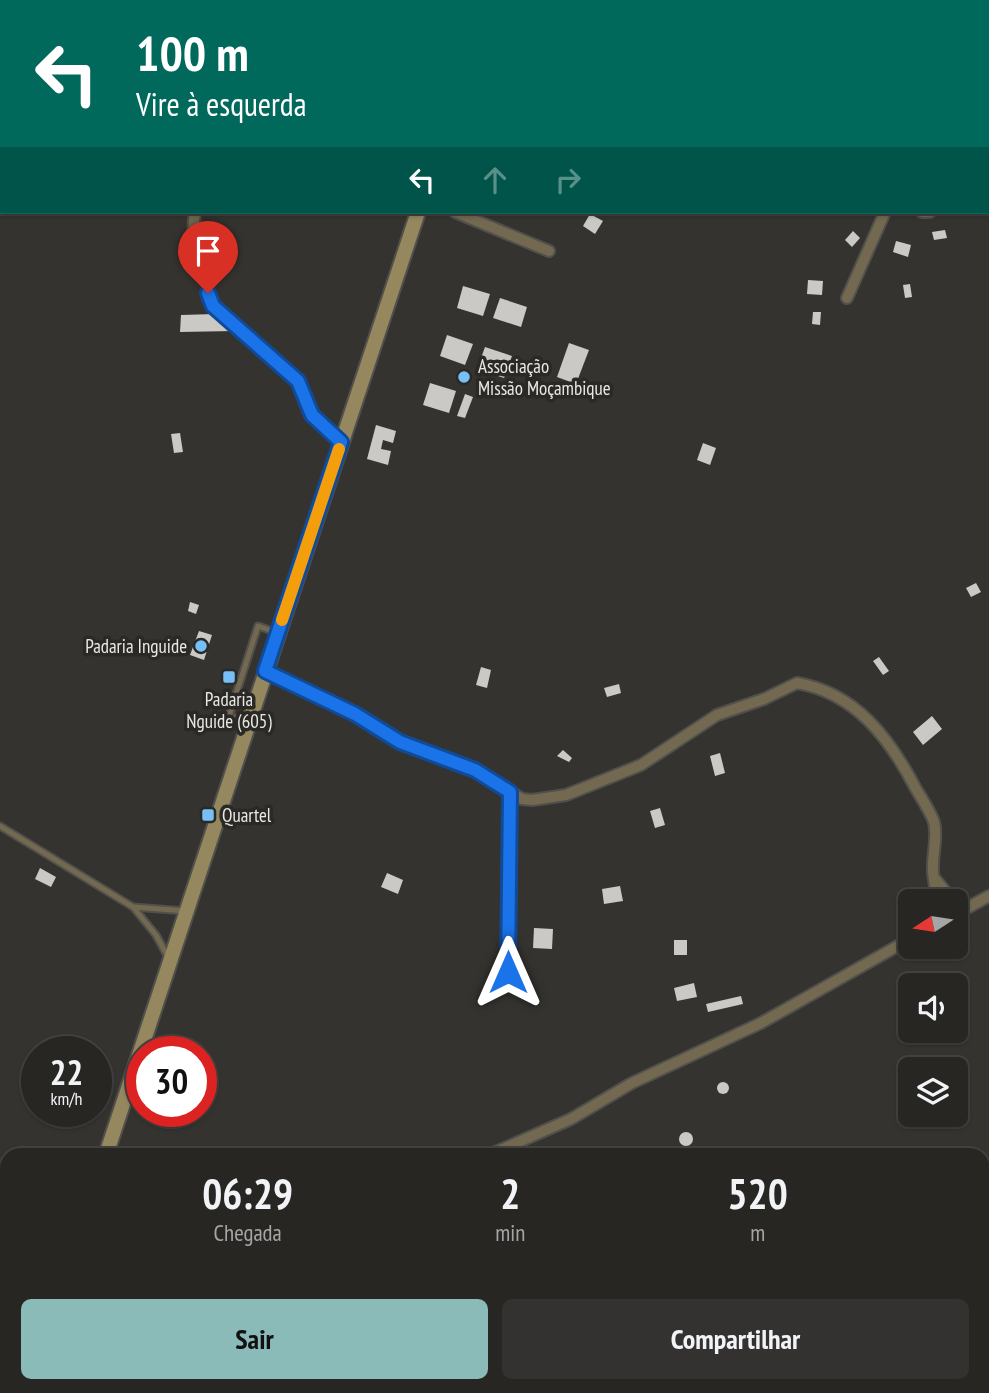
<!DOCTYPE html>
<html lang="pt">
<meta charset="utf-8">
<style>
body{margin:0;font-family:"PT Sans Narrow",sans-serif;background:#333230;color:#f1f3f6;height:100vh;display:flex;flex-direction:column;font-size:26px;white-space:nowrap}
*{box-sizing:border-box;margin:0}
p{font-size:23px;color:#a4a5a6}
.icon{flex:none;width:38px;height:38px;fill:none;stroke:currentColor;stroke-width:2;stroke-linecap:round;stroke-linejoin:round}
.map{position:relative;flex:1;overflow:hidden}
.drawer{position:absolute;left:0px;top:1148px;width:990px;height:245px;display:flex;flex-direction:column;background:#272623;border-radius:21px 21px 0 0;box-shadow:0 2px 5px #0004,0 0 0 2px #434341}
.drawer>*{flex:none}
.top-card{position:absolute;left:0px;top:0px;width:990px;height:214px;box-shadow:0 2px 5px #0004,0 0 0 2px #434341;background:#00695c;color:#fff;overflow:hidden}
.needle{width:46px;rotate:258deg}
.controls{position:absolute;left:898px;top:889px;display:grid;gap:14px}
.controls a{display:grid;place-items:center;width:70px;height:70px;border-radius:10px;background:#272623;box-shadow:0 2px 5px #0004,0 0 0 2px #434341;font-size:35px}
.speed{position:absolute;left:21px;top:1036px;display:flex;gap:14px;font-size:35px;font-weight:700;text-align:center}
.speed>*{display:grid;place-content:center;width:91px;height:91px;border-radius:50%;background:#272623;box-shadow:0 2px 5px #0004,0 0 0 2px #434341;line-height:1}
.speed small{font-size:18px;font-weight:400}
.speed .limit{border:10px solid #d22;background:#fff;color:#111}
.pin{position:absolute;display:grid;place-items:center;width:60px;height:60px;color:#fff;margin:-72px -30px;border-radius:50% 50% 50% 0;rotate:-45deg;box-shadow:0 0 7px #0007}
.pin .icon{rotate:45deg}
.me{position:absolute;width:77px;margin:-38px;rotate:0deg;stroke-linejoin:round;filter:drop-shadow(0 0 5px #0008)}
.turn{display:flex;align-items:center;gap:24px;height:147px;padding:0 21px;font-size:32px}
.turn .icon{width:91px;height:91px;stroke-width:2.5}
.turn b{display:block;font-size:49px;line-height:60px}
.lanes{display:flex;align-items:center;height:66px;padding:0 21px;background:#0003;justify-content:center;gap:35px;direction:ltr}
.lanes .off{opacity:.35}
.eta{display:flex;justify-content:space-evenly;align-items:center;height:119px;text-align:center}
.eta b{font-size:42px;font-weight:700;line-height:49px}
.cta{display:flex;gap:14px;margin-top:auto;padding:14px 21px}
.cta a{flex:1;height:80px;border-radius:10px;background:#8bbbb9;color:#111;font-size:28px;font-weight:700;line-height:80px;text-align:center}
.cta a+a{background:#333230;color:#f1f3f6}
.map>svg:first-child{display:block}
.building{fill:#cac9c5}
.lines{fill:none;stroke-linecap:round;stroke-linejoin:round}
.lane-casing{stroke:#51504c;stroke-width:9}
.street-casing{stroke:#51504c;stroke-width:14}
.secondary-casing{stroke:#51504c;stroke-width:18}
.lane{stroke:#726950;stroke-width:5}
.street{stroke:#726950;stroke-width:10}
.secondary{stroke:#95875e;stroke-width:14}
.route-casing{stroke:#114b97;stroke-width:18}
.route{stroke:#1a73e8;stroke-width:12}
.slow{stroke:#f59e0b;stroke-width:12}
.poi-dot{fill:#76c0f7;stroke:#2a2926;stroke-width:2.5}
.labels{text-anchor:middle;dominant-baseline:central;stroke-width:7;stroke-linejoin:round;paint-order:stroke}
.poi-label{font-size:19px;fill:#e8e8e5;stroke:#2a2926;text-anchor:start}
</style>
<div class="map">
<svg width="989" height="1393" viewBox="0 0 989 1393">
<rect width="100%" height="100%" fill="#34332f"/>
<g class="building">
<path d="M590,214L603,221L595,234L583,226Z"/>
<path d="M945,230L947,238L934,240L932,232Z"/>
<path d="M853,231L860,238L852,247L845,240Z"/>
<path d="M896,241L911,245L908,257L893,252Z"/>
<path d="M808,280L823,281L822,295L807,294Z"/>
<path d="M910,284L912,297L905,298L903,285Z"/>
<path d="M463,286L490,294L483,316L457,308Z"/>
<path d="M500,298L527,307L521,327L493,318Z"/>
<path d="M813,312H821L820,325L812,324Z"/>
<path d="M214,314L234,331L180,332L181,315Z"/>
<path d="M447,335L473,344L465,365L440,356Z"/>
<path d="M569,343L589,350L576,384L557,377Z"/>
<path d="M485,347L512,356L504,378L477,369Z"/>
<path d="M430,383L456,391L449,413L423,405Z"/>
<path d="M465,394L473,397L465,418L457,416Z"/>
<path d="M376,425L396,431L393,443L383,440L381,449L391,451L388,465L367,459Z"/>
<path d="M180,433L183,452L174,453L171,434Z"/>
<path d="M703,443L716,448L710,465L697,460Z"/>
<path d="M976,583L981,592L971,597L966,588Z"/>
<path d="M190,602L199,605L196,614L188,611Z"/>
<path d="M199,631L212,635L204,660L190,655Z"/>
<path d="M879,657L889,671L883,675L873,661Z"/>
<path d="M481,667L491,670L487,688L476,685Z"/>
<path d="M619,684L621,693L607,697L604,688Z"/>
<path d="M932,716L942,729L923,745L913,732Z"/>
<path d="M563,750L572,758L569,762L557,756Z"/>
<path d="M720,753L725,773L715,776L710,756Z"/>
<path d="M660,808L665,825L655,828L650,811Z"/>
<path d="M40,868L56,877L51,887L35,879Z"/>
<path d="M387,873L403,880L398,894L381,887Z"/>
<path d="M620,886L623,901L604,904L602,889Z"/>
<path d="M534,928L553,929L552,949L533,948Z"/>
<rect x="674" y="940" width="13" height="15"/>
<path d="M694,983L697,997L677,1001L674,988Z"/>
<path d="M741,996L743,1004L708,1012L706,1004Z"/>
<circle cx="723" cy="1088" r="6"/>
<circle cx="686" cy="1139" r="7"/>
</g>
<g class="lines">
<defs>
<g id="lane">
<path d="M248,723L229,716L258,626L278,633"/>
<path d="M0,826L133,907L156,935L168,957"/>
<path d="M133,907L186,911"/>
</g>
<g id="street">
<path d="M428,0L431,2"/>
<path d="M195,212C190,246 200,248 207,277C208,285 208,293 209,300L298,381L312,415L341,442"/>
<path d="M455,212L549,251"/>
<path d="M922,212H930"/>
<path d="M847,298L885,212"/>
<path d="M265,671L355,714L400,742L475,770L522,799L532,800L566,795L641,765L717,715L764,699L797,683C856,693 890,739 916,789C922,799 930,811 934,822C938,838 932,854 933,870C933,881 938,890 934,901"/>
<path d="M935,879L950,897L967,908"/>
<path d="M956,914L989,896"/>
<path d="M508,972L510,792"/>
<path d="M489,1155L571,1119L632,1083L761,1023L910,939"/>
<path d="M984,1222L989,1223"/>
<path d="M147,1386L169,1393"/>
<path d="M824,1386L830,1393"/>
<path d="M337,1393L340,1386"/>
<path d="M985,1393L989,1391"/>
</g>
<g id="secondary">
<path d="M487,2L488,0"/>
<path d="M106,1155L418,212"/>
<path d="M27,1393L29,1386"/>
</g>
</defs>
<use href="#lane" class="lane-casing"/>
<use href="#street" class="street-casing"/>
<use href="#secondary" class="secondary-casing"/>
<use href="#lane" class="lane"/>
<use href="#street" class="street"/>
<use href="#secondary" class="secondary"/>
</g>
<g class="lines">
<defs>
<path id="route" d="M208,293L213,306L298,381L312,415L341,442L265,671L355,714L400,742L475,770L510,792L508,972"/>
</defs>
<use href="#route" class="route-casing"/>
<use href="#route" class="route"/>
<path class="slow" d="M282,620L339,449"/>
</g>
<g class="poi-dot">
<circle cx="464" cy="377" r="7"/>
<circle cx="201" cy="646" r="7"/>
<rect x="222" y="670" width="14" height="14" rx="3.5"/>
<rect x="201" y="808" width="14" height="14" rx="3.5"/>
</g>
<g class="labels">
<g class="poi-label">
<text x="478" y="366">Associação<tspan x="478" dy="22">Missão Moçambique</tspan></text>
<text x="187" y="646" text-anchor="end">Padaria Inguide</text>
<text x="229" y="699" text-anchor="middle">Padaria<tspan x="229" dy="22">Nguide (605)</tspan></text>
<text x="222" y="815">Quartel</text>
</g>
</g>
</svg>
<div class="controls">
<a><svg class="needle" viewBox="-14 -14 28 28"><path d="M0-13l5 13h-10z" fill="#e53935"/><path d="M0 13l5-13h-10z" fill="#a4a5a6"/></svg></a>
<a><svg class="icon" aria-label="sound" viewBox="0 0 24 24"><path d="M4 9h4l5-4v14l-5-4H4zM17 9q2 3 0 6"/></svg></a>
<a><svg class="icon" aria-label="layers" viewBox="0 0 24 24"><path d="M12 4l9 5-9 5-9-5zM3 14l9 5 9-5"/></svg></a>
</div>
<div class="speed"><div>22<small>km/h</small></div><div class="limit">30</div></div>
<div class="pin" style="left:208px;top:293px;background:#d93025"><svg class="icon" aria-label="arrive" viewBox="0 0 24 24"><path d="M6 21V4h12l-3 4 3 4H6"/></svg></div>
<svg class="me" style="left:508px;top:972px" viewBox="-20 -20 40 40"><path d="M0-17L14 15 0 8-14 15z" fill="#1a73e8" stroke="#fff" stroke-width="4"/></svg>
<div class="top-card">
<div class="turn"><svg class="icon" aria-label="left" viewBox="0 0 24 24"><path d="M17 20v-9H6M10 6l-5 5 5 5"/></svg><div><b>100 m</b>Vire à esquerda</div></div>
<div class="lanes"><svg class="icon" aria-label="left" viewBox="0 0 24 24"><path d="M17 20v-9H6M10 6l-5 5 5 5"/></svg><svg class="icon off" aria-label="ahead" viewBox="0 0 24 24"><path d="M12 20V5M6 11l6-6 6 6"/></svg><svg class="icon off" aria-label="right" viewBox="0 0 24 24"><path d="M7 20v-9h11M14 6l5 5-5 5"/></svg></div>
</div>
<section class="drawer">
<div class="eta">
<div><b>06:29</b><p>Chegada</p></div>
<div><b>2</b><p>min</p></div>
<div><b>520</b><p>m</p></div>
</div>
<div class="cta"><a>Sair</a><a>Compartilhar</a></div>
</section>
</div>
